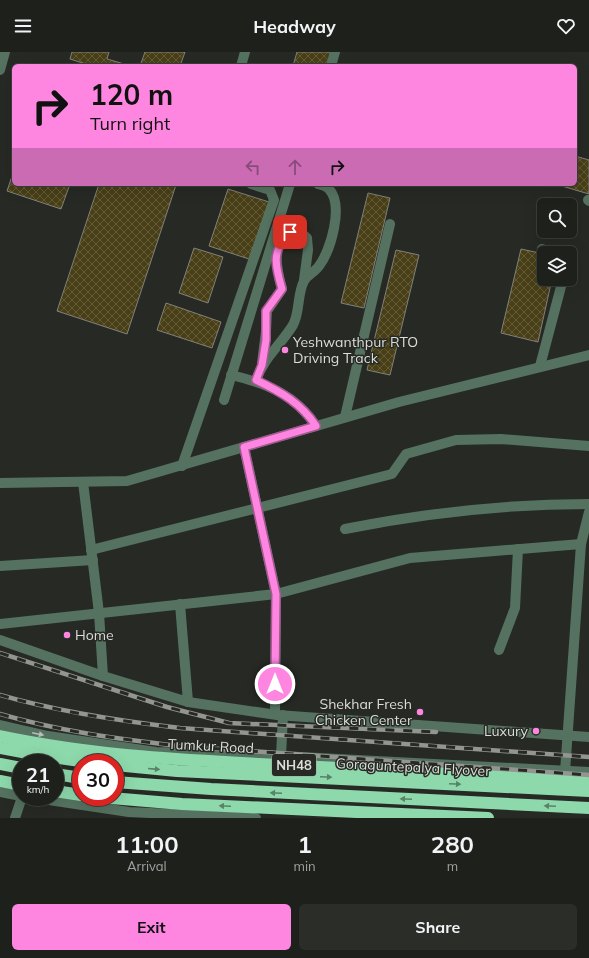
<!DOCTYPE html>
<style>
body{margin:0;font-family:Mulish,sans-serif;background:#2a2d28;color:#f1f3f6;height:100vh;display:flex;flex-direction:column;font-size:15px;white-space:nowrap}
*{box-sizing:border-box;margin:0}
p{font-size:13px;color:#a0a3a3}
.icon{flex:none;width:22px;height:22px;fill:none;stroke:currentColor;stroke-width:2;stroke-linecap:round;stroke-linejoin:round}
.map{position:relative;height:766px;overflow:hidden}
.details{display:flex;flex-direction:column;background:#1d201b;flex:1}
.details>*{flex:none}
.banner{position:absolute;left:12px;top:12px;width:565px;height:122px;border-radius:6px;box-shadow:0 4px 16px #0002,0 0 0 1px #3b3e3a;background:#fe86e1;color:#111;overflow:hidden}
.fabs{position:absolute;left:537px;top:146px;display:grid;gap:8px}
.fabs a{display:grid;place-items:center;width:40px;height:40px;border-radius:6px;background:#1d201b;box-shadow:0 4px 16px #0002,0 0 0 1px #3b3e3a;font-size:20px}
.speed{position:absolute;left:12px;top:702px;display:flex;gap:8px;font-size:20px;font-weight:700;text-align:center}
.speed>*{display:grid;place-content:center;width:52px;height:52px;border-radius:50%;background:#1d201b;box-shadow:0 4px 16px #0002,0 0 0 1px #3b3e3a;line-height:1}
.speed small{font-size:10px;font-weight:400}
.speed .limit{border:6px solid #d22;background:#fff;color:#111}
.pin{position:absolute;display:grid;place-items:center;width:34px;height:34px;color:#fff;margin:-17px;border-radius:8px;box-shadow:0 2px 6px #0006}
.me{position:absolute;width:44px;margin:-22px;rotate:0deg;stroke-linejoin:round;filter:drop-shadow(0 0 3px #0008)}
.turn{display:flex;align-items:center;gap:14px;height:84px;padding:0 12px;font-size:18px}
.turn .icon{width:52px;height:52px;stroke-width:2.5}
.turn b{display:block;font-size:28px;line-height:34px}
.lanes{display:flex;align-items:center;height:38px;padding:0 12px;background:#0003;justify-content:center;gap:20px;direction:ltr}
.lanes .off{opacity:.35}
.eta{display:flex;justify-content:space-evenly;align-items:center;height:68px;text-align:center}
.eta b{font-size:24px;font-weight:700;line-height:28px}
.cta{display:flex;gap:8px;margin-top:auto;padding:8px 12px}
.cta a{flex:1;height:46px;border-radius:6px;background:#fe86e1;color:#111;font-size:16px;font-weight:700;line-height:46px;text-align:center}
.cta a+a{background:#2a2d28;color:#f1f3f6}
header{display:flex;justify-content:space-between;align-items:center;height:52px;padding:0 12px;background:#1d201b;font-size:18px;font-weight:700}
.map>svg:first-child{display:block}
.building{fill:url(#building-cross-hatch);stroke:#828179}
.lines{fill:none;stroke-linecap:round;stroke-linejoin:round}
.minor{stroke:#557260;stroke-width:10}
.highway{stroke:#8dd9ac;stroke-width:12}
.rail-casing{stroke:#939590;stroke-width:4.5}
.rail{stroke:#272a24;stroke-width:3;stroke-dasharray:9;stroke-linecap:butt}
.oneway{fill:#b4beb5}
.oneway2{fill:#5a8268}
.route-casing{stroke:#a55792;stroke-width:10}
.route{stroke:#fe86e1;stroke-width:7}
.poi-dot{fill:#fe86e1;stroke:#272a24;stroke-width:1.5}
.labels{text-anchor:middle;dominant-baseline:central;stroke-width:3;stroke-linejoin:round;paint-order:stroke}
.shield{fill:#272a24;stroke:#a6a8a3;stroke-width:1}
.shield-label{font-size:13px;font-weight:bold;fill:#dddeda}
.poi-label{font-size:14px;fill:#dddeda;stroke:#272a24;text-anchor:start}
.street-label{font-size:14px;fill:#dddeda;stroke:#272a24}
</style>
<header><svg class="icon" aria-label="menu" viewBox="0 0 24 24"><path d="M4 6h16M4 12h16M4 18h16"/></svg>Headway<svg class="icon" aria-label="heart" viewBox="0 0 24 24"><path d="M12 20l-8-8c-3-5 5-10 8-4 3-6 11-1 8 4z"/></svg></header>
<div class="map">
<svg width="589" height="766" viewBox="0 0 589 766">
<defs>
<pattern id="building-cross-hatch" width="8" height="8" patternUnits="userSpaceOnUse"><rect width="8" height="8" fill="#483f17"/><path d="M0 0l8 8M0 8l8-8" fill="none" stroke="#625a38"/></pattern>
</defs>
<rect width="100%" height="100%" fill="#272a24"/>
<g class="building">
<path d="M72,0H109L107,7L131,14H92L70,7Z"/>
<path d="M145,0H185L180,14H140Z"/>
<path d="M297,0H331L327,14H293Z"/>
<path d="M575,104L589,108V142L555,132H575Z"/>
<path d="M14,118V132H70L61,157L7,139Z"/>
<path d="M99,132L176,133L127,282L57,259Z"/>
<path d="M228,137L269,150L249,207L209,194Z"/>
<path d="M368,141L390,146L364,256L341,251Z"/>
<path d="M194,196L223,205L208,251L179,241Z"/>
<path d="M521,197L544,202V227H552L538,290L501,281Z"/>
<path d="M396,198L419,203L390,323L367,318Z"/>
<path d="M166,251L221,270L212,296L157,278Z"/>
</g>
<g class="lines">
<g class="minor">
<path d="M241,14L245,0"/>
<path d="M331,14L335,0"/>
<path d="M0,18L5,0"/>
<path d="M588,148L589,149"/>
<path d="M542,197L550,201"/>
<path d="M262,311L266,279L267,259L282,237C276,215 269,186 298,178L307,186L308,198L304,228"/>
<path d="M540,314L563,227"/>
<path d="M231,323C266,331 296,343 316,374"/>
<path d="M256,328C265,304 280,294 293,273C300,261 297,242 304,229C307,223 315,220 319,214C331,198 344,153 329,137C326,134 321,133 318,132"/>
<path d="M224,348L290,132"/>
<path d="M345,365L390,172"/>
<path d="M244,395L276,542L275,662"/>
<path d="M182,414L274,148L270,138L251,132"/>
<path d="M83,430L99,561L103,624"/>
<path d="M0,431L127,429L399,350L589,303"/>
<path d="M345,477C425,461 507,452 589,452"/>
<path d="M91,498L392,422L406,402L456,388L501,387L589,394"/>
<path d="M0,514L93,508"/>
<path d="M180,552L188,650"/>
<path d="M0,572L276,542L410,506L581,492"/>
<path d="M0,588L103,624L188,650L277,663L589,685"/>
<path d="M499,598L515,556L518,497"/>
<path d="M0,673L48,684L156,700L281,704L589,720"/>
<path d="M281,704L283,663"/>
<path d="M565,720L581,492L589,460"/>
<path d="M0,740L21,744"/>
<path d="M29,745L129,760L256,766"/>
<path d="M15,766L22,745"/>
</g>
<g class="highway">
<path d="M0,684C99,705 199,709 300,714C396,719 493,724 589,729"/>
<path d="M0,696L38,703L94,711"/>
<path d="M0,712L21,716"/>
<path d="M115,713L177,719L589,739"/>
<path d="M55,722L81,726"/>
<path d="M0,729L21,733"/>
<path d="M115,730L211,737L589,756"/>
<path d="M55,739L81,743"/>
<path d="M99,745L182,752L488,766"/>
</g>
<defs>
<g id="rail">
<path d="M0,601L167,655L229,671L436,680"/>
<path d="M0,643C59,660 119,669 180,676L589,705"/>
<path d="M0,662C58,679 118,687 179,694L589,723"/>
</g>
</defs>
<use href="#rail" class="rail-casing"/>
<use href="#rail" class="rail"/>
</g>
<defs><path id="oneway-solid" d="M-6-.8H1V-3.2L6.5 0L1 3.2V.8H-6Z"/></defs>
<use class="oneway" href="#oneway-solid" transform="translate(38 682) rotate(12)"/>
<g class="oneway2">
<use href="#oneway-solid" transform="translate(154 717) rotate(5)"/>
<use href="#oneway-solid" transform="translate(326 725) rotate(2)"/>
<use href="#oneway-solid" transform="translate(455 732) rotate(3)"/>
<use href="#oneway-solid" transform="translate(276 741) rotate(-177)"/>
<use href="#oneway-solid" transform="translate(406 747) rotate(-177)"/>
<use href="#oneway-solid" transform="translate(225 754) rotate(-178)"/>
<use href="#oneway-solid" transform="translate(550 754) rotate(-177)"/>
</g>
<g class="lines">
<defs>
<path id="route" d="M275,632L276,542L244,395L316,374C301,351 281,340 256,328L262,313L266,288V259L282,237C275,213 271,199 290,180"/>
</defs>
<use href="#route" class="route-casing"/>
<use href="#route" class="route"/>
</g>
<g class="poi-dot">
<circle cx="285" cy="298" r="4"/>
<circle cx="67" cy="583" r="4"/>
<circle cx="420" cy="660" r="4"/>
<circle cx="536" cy="679" r="4"/>
</g>
<g class="labels">
<rect class="shield" x="272" y="702" width="44" height="22" rx="3"/>
<g class="shield-label">
<text x="294" y="713">NH48</text>
</g>
<g class="poi-label">
<text x="293" y="290">Yeshwanthpur RTO<tspan x="293" dy="16">Driving Track</tspan></text>
<text x="75" y="583">Home</text>
<text x="412" y="652" text-anchor="end">Shekhar Fresh<tspan x="412" dy="16">Chicken Center</tspan></text>
<text x="528" y="679" text-anchor="end">Luxury</text>
</g>
<g class="street-label">
<text transform="translate(211 694) rotate(3)">Tumkur Road</text>
<text transform="translate(413 715) rotate(3)">Goraguntepalya Flyover</text>
</g>
</g>
</svg>
<div class="fabs">
<a><svg class="icon" aria-label="search" viewBox="0 0 24 24"><circle cx="10" cy="10" r="6"/><path d="M15 15l6 6"/></svg></a>
<a><svg class="icon" aria-label="layers" viewBox="0 0 24 24"><path d="M12 4l9 5-9 5-9-5zM3 14l9 5 9-5"/></svg></a>
</div>
<div class="speed"><div>21<small>km/h</small></div><div class="limit">30</div></div>
<div class="pin" style="left:290px;top:180px;background:#d93025"><svg class="icon" aria-label="arrive" viewBox="0 0 24 24"><path d="M6 21V4h12l-3 4 3 4H6"/></svg></div>
<svg class="me" style="left:275px;top:632px" viewBox="-20 -20 40 40"><circle r="17" fill="#fe86e1" stroke="#fff" stroke-width="3"/><path d="M0-11L8 9 0 5-8 9z" fill="#fff"/></svg>
<div class="banner">
<div class="turn"><svg class="icon" aria-label="right" viewBox="0 0 24 24"><path d="M7 20v-9h11M14 6l5 5-5 5"/></svg><div><b>120 m</b>Turn right</div></div>
<div class="lanes"><svg class="icon off" aria-label="left" viewBox="0 0 24 24"><path d="M17 20v-9H6M10 6l-5 5 5 5"/></svg><svg class="icon off" aria-label="ahead" viewBox="0 0 24 24"><path d="M12 20V5M6 11l6-6 6 6"/></svg><svg class="icon" aria-label="right" viewBox="0 0 24 24"><path d="M7 20v-9h11M14 6l5 5-5 5"/></svg></div>
</div>
</div>
<section class="details">
<div class="eta">
<div><b>11:00</b><p>Arrival</p></div>
<div><b>1</b><p>min</p></div>
<div><b>280</b><p>m</p></div>
</div>
<div class="cta"><a>Exit</a><a>Share</a></div>
</section>
